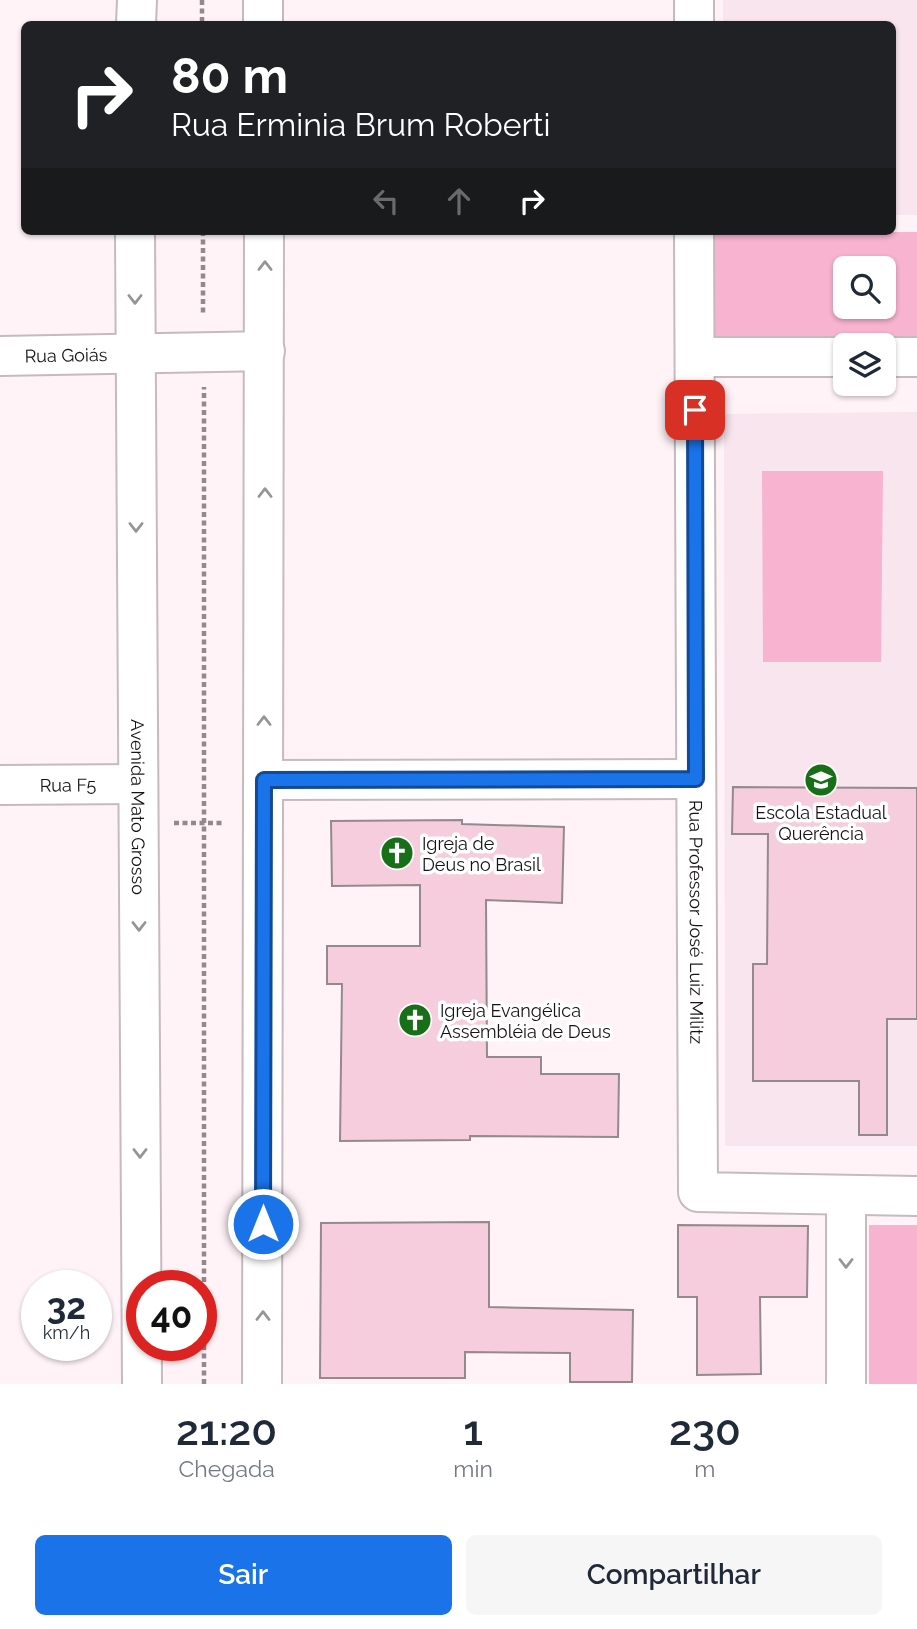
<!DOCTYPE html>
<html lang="pt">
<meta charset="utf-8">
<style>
body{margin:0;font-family:Raleway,sans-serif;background:#f6f6f7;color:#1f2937;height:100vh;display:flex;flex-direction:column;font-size:26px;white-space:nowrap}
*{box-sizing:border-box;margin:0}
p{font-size:23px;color:#747a83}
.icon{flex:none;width:38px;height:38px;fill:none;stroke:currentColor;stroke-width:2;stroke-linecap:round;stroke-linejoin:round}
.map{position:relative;height:1384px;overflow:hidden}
.side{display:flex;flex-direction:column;background:#fff;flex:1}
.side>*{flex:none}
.hud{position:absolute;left:21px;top:21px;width:875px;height:214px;border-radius:10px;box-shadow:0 2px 5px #0004;background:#202124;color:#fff;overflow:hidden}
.controls{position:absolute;left:833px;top:256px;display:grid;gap:14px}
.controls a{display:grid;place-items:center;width:63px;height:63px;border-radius:10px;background:#fff;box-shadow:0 2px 5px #0004;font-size:35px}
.speed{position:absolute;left:21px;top:1270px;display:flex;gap:14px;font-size:35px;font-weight:700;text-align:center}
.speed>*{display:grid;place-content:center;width:91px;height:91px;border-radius:50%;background:#fff;box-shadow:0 2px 5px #0004;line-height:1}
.speed small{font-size:18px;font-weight:400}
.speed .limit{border:10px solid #d22;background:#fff;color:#111}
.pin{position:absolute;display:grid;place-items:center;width:60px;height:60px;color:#fff;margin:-30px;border-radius:14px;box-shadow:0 4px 10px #0006}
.me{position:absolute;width:77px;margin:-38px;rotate:0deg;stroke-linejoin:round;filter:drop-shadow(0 0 5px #0008)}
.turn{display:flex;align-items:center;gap:24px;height:147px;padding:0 35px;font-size:32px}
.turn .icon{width:91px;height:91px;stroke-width:2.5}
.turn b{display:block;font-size:49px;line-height:60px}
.lanes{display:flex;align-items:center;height:66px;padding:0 35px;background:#0003;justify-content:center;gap:35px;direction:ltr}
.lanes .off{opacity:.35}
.eta{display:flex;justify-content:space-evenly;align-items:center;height:119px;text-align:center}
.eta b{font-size:42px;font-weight:600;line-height:49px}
.cta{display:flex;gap:14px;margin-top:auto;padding:14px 35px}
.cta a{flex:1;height:80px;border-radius:10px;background:#1a73e8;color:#fff;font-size:28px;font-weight:600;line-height:80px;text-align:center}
.cta a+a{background:#f6f6f7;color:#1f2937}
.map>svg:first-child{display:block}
.built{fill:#f8e5ed}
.green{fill:#f7b3cf;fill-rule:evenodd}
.building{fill:#f5cddc;stroke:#94898d;stroke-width:2}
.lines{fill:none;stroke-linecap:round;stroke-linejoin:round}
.minor-casing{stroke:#c6babe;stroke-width:42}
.tertiary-casing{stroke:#c6babe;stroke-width:42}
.path{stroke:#92898c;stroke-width:4.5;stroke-dasharray:5 3.5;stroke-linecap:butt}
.minor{stroke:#fff;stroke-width:38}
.tertiary{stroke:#fff;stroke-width:38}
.oneway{stroke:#969495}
.route-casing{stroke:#114b97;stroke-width:18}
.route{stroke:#1a73e8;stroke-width:12}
.labels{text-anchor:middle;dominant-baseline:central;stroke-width:7;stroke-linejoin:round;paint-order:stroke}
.street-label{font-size:18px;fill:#161213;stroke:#fff}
.poi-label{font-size:18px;fill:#161213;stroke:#fff;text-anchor:start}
</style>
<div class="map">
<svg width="917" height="1384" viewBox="0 0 917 1384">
<rect width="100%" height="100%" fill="#fff3f7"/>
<g class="built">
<path d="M723,0H917V215H893L892,24H723Z"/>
<path d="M917,412V1146H725L724,414Z"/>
</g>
<g class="green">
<path d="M714,232H917V347L715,346ZM845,268H884V306H845Z"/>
<path d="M762,471H883L881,662H763Z"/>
<rect x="869" y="1225" width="48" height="159"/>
</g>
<g class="building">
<path d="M733,787L917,788V1019H887V1135H859V1081H753V964H767L768,834H732Z"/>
<path d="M462,820V824L564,827L562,903L486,900L487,1057H541V1074H619L618,1137L470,1136V1140L340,1141L342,984H327V946H420V885L332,886L331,821Z"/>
<path d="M489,1222V1307L633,1310L632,1382H570V1353L465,1352V1378H320L321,1223Z"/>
<path d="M678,1225L808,1226L807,1297H760L761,1374L697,1375V1297H678Z"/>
</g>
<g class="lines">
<defs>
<g id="minor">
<path d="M694,0V24"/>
<path id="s1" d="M694,231L698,1192L917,1196"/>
<path d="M695,357H845"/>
<path d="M884,357H917"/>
<path d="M264,780L696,779"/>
<path id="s2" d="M0,785L138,784"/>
<path d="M846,1195V1384"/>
</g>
<g id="tertiary">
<path d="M263,0V24"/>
<path d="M136,24L137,0"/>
<path id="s3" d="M135,231L142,1384"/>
<path id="s4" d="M0,356L265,351"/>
<path d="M262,1384L264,231"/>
</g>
</defs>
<use href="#minor" class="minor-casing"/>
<use href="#tertiary" class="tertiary-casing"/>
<g class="path">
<path d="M202,0V24"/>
<path d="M203,231V316"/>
<path d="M174,823H225"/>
<path d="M204,1384V387"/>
</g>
<use href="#minor" class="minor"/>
<use href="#tertiary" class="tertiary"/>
</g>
<defs><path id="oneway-chevron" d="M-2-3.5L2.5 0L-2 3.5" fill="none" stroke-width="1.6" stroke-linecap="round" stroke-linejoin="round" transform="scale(1.75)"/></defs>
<g class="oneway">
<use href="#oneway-chevron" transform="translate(265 266) rotate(-90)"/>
<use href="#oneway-chevron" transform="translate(135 299) rotate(90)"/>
<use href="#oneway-chevron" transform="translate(265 493) rotate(-90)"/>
<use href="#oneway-chevron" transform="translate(136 527) rotate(90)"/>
<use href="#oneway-chevron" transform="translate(264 721) rotate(-90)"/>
<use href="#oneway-chevron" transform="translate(139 926) rotate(90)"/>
<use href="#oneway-chevron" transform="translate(140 1153) rotate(90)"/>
<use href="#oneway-chevron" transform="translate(846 1263) rotate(90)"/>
<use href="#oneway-chevron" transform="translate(263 1316) rotate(-90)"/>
</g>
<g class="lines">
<defs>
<path id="route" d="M263,1224L264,780L696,779L695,410"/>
</defs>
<use href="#route" class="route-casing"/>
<use href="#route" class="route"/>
</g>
<defs>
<symbol id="school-disc" viewBox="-11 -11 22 22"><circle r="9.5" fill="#176f18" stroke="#fff"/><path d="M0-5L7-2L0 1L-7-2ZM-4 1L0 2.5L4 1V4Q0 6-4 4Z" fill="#fff"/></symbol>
<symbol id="church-disc" viewBox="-11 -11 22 22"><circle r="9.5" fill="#176f18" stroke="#fff"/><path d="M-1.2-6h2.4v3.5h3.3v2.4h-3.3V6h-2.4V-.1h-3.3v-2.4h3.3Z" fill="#fff"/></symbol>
</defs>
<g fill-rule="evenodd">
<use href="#school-disc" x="802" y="761" width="38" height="38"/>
<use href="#church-disc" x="378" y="834" width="38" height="38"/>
<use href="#church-disc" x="396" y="1001" width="38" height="38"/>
</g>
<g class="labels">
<g class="street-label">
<text stroke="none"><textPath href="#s4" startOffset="66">Rua Goiás</textPath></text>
<text stroke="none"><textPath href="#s2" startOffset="68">Rua F5</textPath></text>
<text stroke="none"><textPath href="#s3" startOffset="576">Avenida Mato Grosso</textPath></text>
<text stroke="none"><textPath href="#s1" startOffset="691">Rua Professor José Luiz Militz</textPath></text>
</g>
<g class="poi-label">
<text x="821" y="812" text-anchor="middle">Escola Estadual<tspan x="821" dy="21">Querência</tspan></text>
<text x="422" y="843">Igreja de<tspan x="422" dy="21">Deus no Brasil</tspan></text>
<text x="440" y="1010">Igreja Evangélica<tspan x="440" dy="21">Assembléia de Deus</tspan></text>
</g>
</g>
</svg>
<div class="controls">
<a><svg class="icon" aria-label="search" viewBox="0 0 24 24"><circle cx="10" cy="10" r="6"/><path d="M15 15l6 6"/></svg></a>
<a><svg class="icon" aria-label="layers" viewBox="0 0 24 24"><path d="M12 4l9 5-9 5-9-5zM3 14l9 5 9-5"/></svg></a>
</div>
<div class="speed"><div>32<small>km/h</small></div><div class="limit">40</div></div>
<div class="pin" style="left:695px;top:410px;background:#d93025"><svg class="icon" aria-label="arrive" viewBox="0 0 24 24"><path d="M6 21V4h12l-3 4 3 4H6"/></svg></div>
<svg class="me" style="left:263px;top:1224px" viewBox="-20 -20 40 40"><circle r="17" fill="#1a73e8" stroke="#fff" stroke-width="3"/><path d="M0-11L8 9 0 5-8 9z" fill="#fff"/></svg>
<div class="hud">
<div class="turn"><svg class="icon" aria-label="right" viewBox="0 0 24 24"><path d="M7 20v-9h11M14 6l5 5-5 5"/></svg><div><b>80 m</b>Rua Erminia Brum Roberti</div></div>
<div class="lanes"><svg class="icon off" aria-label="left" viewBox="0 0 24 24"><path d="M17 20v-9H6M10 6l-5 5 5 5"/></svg><svg class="icon off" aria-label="ahead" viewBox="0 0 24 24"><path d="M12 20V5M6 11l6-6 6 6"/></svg><svg class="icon" aria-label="right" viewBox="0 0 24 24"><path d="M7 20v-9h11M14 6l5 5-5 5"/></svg></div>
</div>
</div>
<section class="side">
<div class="eta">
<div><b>21:20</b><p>Chegada</p></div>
<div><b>1</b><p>min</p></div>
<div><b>230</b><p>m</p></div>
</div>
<div class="cta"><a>Sair</a><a>Compartilhar</a></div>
</section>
